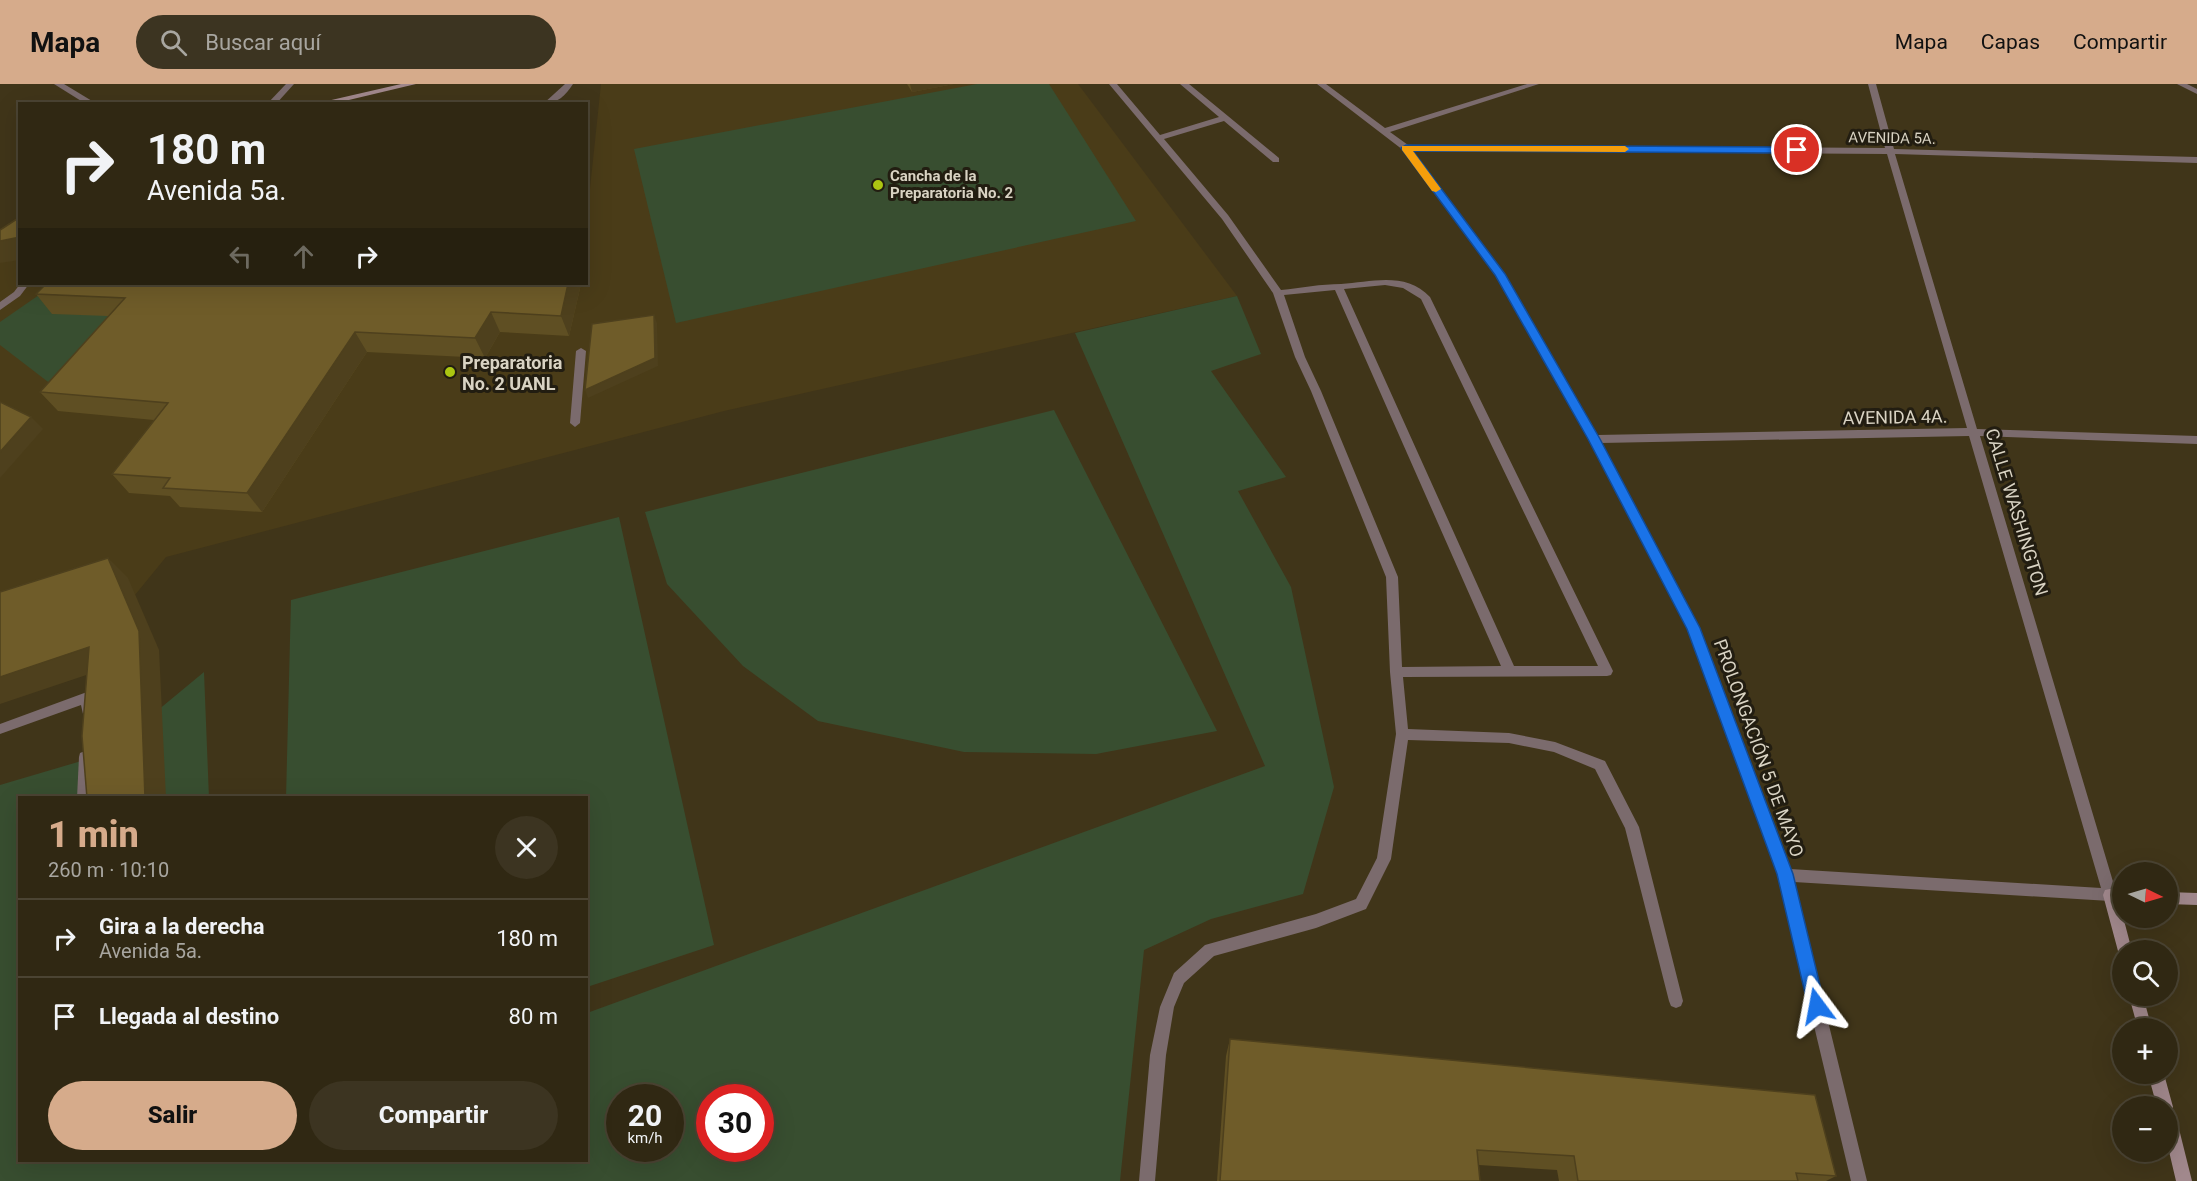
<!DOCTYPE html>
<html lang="es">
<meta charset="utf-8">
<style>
body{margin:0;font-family:Roboto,sans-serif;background:#3c3421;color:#f1f3f6;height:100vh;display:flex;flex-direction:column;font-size:22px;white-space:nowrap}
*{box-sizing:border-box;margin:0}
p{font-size:20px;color:#a8a6a0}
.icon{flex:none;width:33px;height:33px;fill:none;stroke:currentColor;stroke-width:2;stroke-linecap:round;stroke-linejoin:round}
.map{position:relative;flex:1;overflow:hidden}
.panel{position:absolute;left:18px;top:712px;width:570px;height:366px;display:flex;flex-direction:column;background:#302813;border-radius:0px;box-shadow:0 6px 24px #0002,0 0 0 2px #4b4433}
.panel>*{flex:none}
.banner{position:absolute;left:18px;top:18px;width:570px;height:183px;border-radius:0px;box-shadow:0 6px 24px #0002,0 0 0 2px #4b4433;background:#302813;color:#f1f3f6;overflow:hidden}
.needle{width:39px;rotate:95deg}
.buttons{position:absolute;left:2112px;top:778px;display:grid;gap:12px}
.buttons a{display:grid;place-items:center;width:66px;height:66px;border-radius:50%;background:#302813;box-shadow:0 6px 24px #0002,0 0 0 2px #4b4433;font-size:30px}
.speed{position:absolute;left:606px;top:1000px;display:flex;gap:12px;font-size:30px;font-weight:700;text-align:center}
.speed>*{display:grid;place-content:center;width:78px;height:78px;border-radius:50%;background:#302813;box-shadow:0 6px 24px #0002,0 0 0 2px #4b4433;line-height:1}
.speed small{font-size:15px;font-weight:400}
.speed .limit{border:9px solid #d22;background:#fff;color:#111}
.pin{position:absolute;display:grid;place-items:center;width:51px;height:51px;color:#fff;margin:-26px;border:3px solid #fff;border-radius:50%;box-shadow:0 2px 6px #0007}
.me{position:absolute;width:66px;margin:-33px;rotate:347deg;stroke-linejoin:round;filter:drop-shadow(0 0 4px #0008)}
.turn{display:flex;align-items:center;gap:21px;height:126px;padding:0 30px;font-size:27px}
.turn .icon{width:78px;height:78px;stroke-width:2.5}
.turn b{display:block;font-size:42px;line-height:51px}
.lanes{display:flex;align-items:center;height:57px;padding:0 30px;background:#0003;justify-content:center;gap:30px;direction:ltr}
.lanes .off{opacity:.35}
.round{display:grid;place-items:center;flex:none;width:63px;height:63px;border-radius:32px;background:#3c3421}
.overview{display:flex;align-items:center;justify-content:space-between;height:102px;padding:0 30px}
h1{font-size:36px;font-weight:800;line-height:45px;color:#d6ab8b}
.action{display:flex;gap:12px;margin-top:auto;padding:12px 30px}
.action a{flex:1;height:69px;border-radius:36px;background:#d6ab8b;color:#111;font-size:24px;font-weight:800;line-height:69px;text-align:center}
.action a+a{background:#3c3421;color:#f1f3f6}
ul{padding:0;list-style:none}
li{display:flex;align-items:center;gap:18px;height:78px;padding:0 30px;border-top:2px solid #4b4433}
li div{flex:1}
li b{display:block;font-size:22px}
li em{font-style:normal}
header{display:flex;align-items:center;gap:36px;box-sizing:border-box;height:84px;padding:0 30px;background:#d6ab8b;color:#111}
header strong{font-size:28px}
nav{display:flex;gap:33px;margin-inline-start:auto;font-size:21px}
.search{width:420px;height:54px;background:#3c3421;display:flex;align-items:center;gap:15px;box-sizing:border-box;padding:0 21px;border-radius:33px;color:#a8a6a0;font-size:22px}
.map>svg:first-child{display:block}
.built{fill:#4a3c18}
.green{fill:#384e30;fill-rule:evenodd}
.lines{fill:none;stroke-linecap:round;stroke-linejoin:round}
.lane{fill:#7b6b6d;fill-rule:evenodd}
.street{fill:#7b6b6d;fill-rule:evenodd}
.secondary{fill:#a1888c;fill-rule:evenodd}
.wall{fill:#5f4f23}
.shaded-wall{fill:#4e401d}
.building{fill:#6f5c29;stroke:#4e401d;stroke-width:1.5}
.route{fill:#1a73e8;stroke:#114b97;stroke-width:1.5}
.slow{fill:#f59e0b}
.poi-dot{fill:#acc611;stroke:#221d11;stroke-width:2}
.labels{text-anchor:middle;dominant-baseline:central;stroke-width:6;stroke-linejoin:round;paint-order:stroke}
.far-street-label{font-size:15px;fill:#d9d3c3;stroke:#221d11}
.far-poi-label{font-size:15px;font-weight:bold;fill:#d9d3c3;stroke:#221d11;text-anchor:start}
.poi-label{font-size:18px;font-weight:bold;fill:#d9d3c3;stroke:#221d11;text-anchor:start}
.street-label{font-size:18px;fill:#d9d3c3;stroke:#221d11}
</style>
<header>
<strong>Mapa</strong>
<div class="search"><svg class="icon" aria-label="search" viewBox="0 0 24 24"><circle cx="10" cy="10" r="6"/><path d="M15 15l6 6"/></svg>Buscar aquí</div>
<nav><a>Mapa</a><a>Capas</a><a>Compartir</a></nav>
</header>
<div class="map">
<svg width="2197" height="1097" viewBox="0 0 2197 1097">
<rect width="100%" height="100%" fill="#403519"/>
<path class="built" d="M601,0H1078L1237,212L724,327L166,473L95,560L0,592V179L19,163L20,200H586L587,114H589Z"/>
<g class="green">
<path d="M977,0H1049L1136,137L676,239L634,65Z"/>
<path d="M83,200H170L69,314L0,261V238L39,211Z"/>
<path d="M1237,212L1261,270L1211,287L1286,393L1238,407L1291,503L1334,703L1303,810L1211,835L1144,866L1120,1097H0V701L105,670L204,588L209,714H20V1077H586L587,929L1265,682L1075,249ZM620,1014H670V1065H620ZM710,1014H760V1065H710Z"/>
<path d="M1054,326L1217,647L1096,670L964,668L818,637L743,582L667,500L645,428Z"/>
<path d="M619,433L714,861L587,903L586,714H286L291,516Z"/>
</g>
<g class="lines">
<g class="lane">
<path d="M565,0H573C566,11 557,20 543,20Z"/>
<path d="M1109,0H1117L1160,51L1219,33L1180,0H1189L1279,74V78H1273L1224,37L1164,55L1228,131L1281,206C1301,204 1321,200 1341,200C1371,198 1406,187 1430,213L1613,587L1611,591L1607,592L1403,593L1408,645L1509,649L1555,658L1605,677L1639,743L1683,917L1681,922L1676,924L1671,922L1669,917L1625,744L1595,685L1554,668L1509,659L1408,656L1391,775L1366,825L1316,844L1214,872L1184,899L1174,923L1166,971L1155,1097H1139L1150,971L1160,923L1174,889L1205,861L1316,830L1356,815L1377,774L1396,650L1390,588L1386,493L1311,307L1295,273L1273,209L1222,135ZM1385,201L1403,204L1421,215L1598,582H1514L1344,205ZM1335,206L1501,582L1402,583L1398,493L1321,307L1305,273L1284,211Z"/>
<path d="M2177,0H2187L2197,5V10Z"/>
<path d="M20,200H29L20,212L0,226V218L14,208Z"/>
<path d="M581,264L586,267L580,339L575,343L570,339L576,267Z"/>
<path d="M87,608L91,609L93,626L91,630L87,631L83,630L81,621L0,650V640Z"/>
<path d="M85,667L90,669L91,673V714H77L79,673L80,669Z"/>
</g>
<g class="street">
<path d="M54,0H64L97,20H86Z"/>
<path d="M286,0H294L276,20H267Z"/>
<path d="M1317,0H1326L1385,44L1527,0H1539L1390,48L1408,61L1885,64L1868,0H1876L1894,65L2197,73V79L1895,70L1977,345L2197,352V360L1980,352L2117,811L2115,816L2110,817L1794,798L1867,1097H1851L1778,791L1687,544L1589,355L1495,191L1403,66ZM1412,67L1887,70L1967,344L1597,351L1504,190ZM1969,352L2101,804L1790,785L1699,544L1601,359Z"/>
</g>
<g class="secondary">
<path d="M401,0H416L332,20H314Z"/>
<path d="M2110,805H2122V817H2119L2132,867H2122V873L2118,867L2103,811L2105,806Z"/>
<path d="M2168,808L2197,809V821L2168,820Z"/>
<path d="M2129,912H2143L2152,945H2138Z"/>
<path d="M2148,990H2164L2173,1023L2171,1027L2176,1033L2192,1097H2176L2168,1063V1023H2157Z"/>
</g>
</g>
<g class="wall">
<path d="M907,0H954L912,8Z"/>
<path d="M46,200H581L569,252L500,248L485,274L367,268L262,428L180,423L170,412L129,409L112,390L154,336L58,327L40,308L109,232L52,230L36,210Z"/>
<path d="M1230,955L1836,1092L1826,1097H1559L1557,1086L1479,1081L1480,1097H1217L1226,972Z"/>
</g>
<g class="shaded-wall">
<path d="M910,0H954L912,8Z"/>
<path d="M20,153V176L0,179V157Z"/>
<path d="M568,200H581L569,252L561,232Z"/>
<path d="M491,228L500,248L485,274L475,254Z"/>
<path d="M654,231L657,239L658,282L588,314L585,306Z"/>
<path d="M355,248L367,268L262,428L247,409Z"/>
<path d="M31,333L43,345L0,394V368Z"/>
<path d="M108,474L128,494L159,566L166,714H145Z"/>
<path d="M89,563L110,583L0,620V593Z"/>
</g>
<g class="building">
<path d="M20,133V153L0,157V146Z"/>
<path d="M46,200H568L561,232L491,228L475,254L355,248L247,409L163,404L170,394L112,390L168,319L40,308L125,214L36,210Z"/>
<path d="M654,231L655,274L585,306L592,240Z"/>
<path d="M0,318L31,333L0,368Z"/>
<path d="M108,474L139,547L145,714H87L82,652L89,563L0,593V508Z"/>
<path d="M1230,955L1815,1011L1836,1092L1796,1089L1798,1097H1578L1574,1072L1477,1066L1480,1097H1220Z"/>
</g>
<path class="route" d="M1406,61L1797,63L1802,66L1797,69L1413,67L1505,190L1600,355L1700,544L1793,790L1825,922L1823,928L1817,930L1811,928L1808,922L1777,790L1687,545L1588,355L1495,191L1401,64Z"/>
<path class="slow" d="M1402,62H1625L1629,65L1625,68L1413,67L1441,105L1436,108L1432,107L1402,66Z"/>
<g class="poi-dot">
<circle cx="878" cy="101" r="6"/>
<circle cx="450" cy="288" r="6"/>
</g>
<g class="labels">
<g class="far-street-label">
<text transform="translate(1892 54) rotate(1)">AVENIDA 5A.</text>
</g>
<g class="far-poi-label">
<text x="890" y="92">Cancha de la<tspan x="890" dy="17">Preparatoria No. 2</tspan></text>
</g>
<g class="poi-label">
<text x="462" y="278">Preparatoria<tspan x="462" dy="21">No. 2 UANL</tspan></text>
</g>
<g class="street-label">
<text transform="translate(1895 333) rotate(-1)">AVENIDA 4A.</text>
<text transform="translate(2017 428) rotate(73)">CALLE WASHINGTON</text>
<text transform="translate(1759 664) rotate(70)">PROLONGACIÓN 5 DE MAYO</text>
</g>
</g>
</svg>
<div class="buttons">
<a><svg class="needle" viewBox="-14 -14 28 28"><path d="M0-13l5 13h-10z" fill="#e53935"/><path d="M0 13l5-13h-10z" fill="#a8a6a0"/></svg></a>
<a><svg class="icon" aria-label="search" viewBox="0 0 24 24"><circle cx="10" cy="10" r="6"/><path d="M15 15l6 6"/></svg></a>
<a>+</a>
<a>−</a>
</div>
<div class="speed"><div>20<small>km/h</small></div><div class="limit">30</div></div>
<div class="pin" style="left:1797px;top:66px;background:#d93025"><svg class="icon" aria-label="arrive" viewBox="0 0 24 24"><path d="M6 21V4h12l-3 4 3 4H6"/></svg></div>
<svg class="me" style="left:1817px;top:922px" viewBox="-20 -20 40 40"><path d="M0-17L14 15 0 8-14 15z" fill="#1a73e8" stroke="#fff" stroke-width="4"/></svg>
<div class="banner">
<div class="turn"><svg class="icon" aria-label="right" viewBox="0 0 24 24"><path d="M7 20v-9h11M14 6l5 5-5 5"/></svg><div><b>180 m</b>Avenida 5a.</div></div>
<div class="lanes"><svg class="icon off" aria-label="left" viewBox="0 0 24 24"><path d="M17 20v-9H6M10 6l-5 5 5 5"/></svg><svg class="icon off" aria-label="ahead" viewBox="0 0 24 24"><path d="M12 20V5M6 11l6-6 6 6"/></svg><svg class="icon" aria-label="right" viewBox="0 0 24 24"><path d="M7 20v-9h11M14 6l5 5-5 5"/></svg></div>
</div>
<section class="panel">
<div class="overview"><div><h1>1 min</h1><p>260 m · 10:10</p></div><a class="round"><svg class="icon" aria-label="close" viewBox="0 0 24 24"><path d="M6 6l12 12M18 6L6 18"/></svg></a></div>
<ul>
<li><svg class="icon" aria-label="right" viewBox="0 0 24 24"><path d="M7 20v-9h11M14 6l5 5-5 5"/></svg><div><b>Gira a la derecha</b><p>Avenida 5a.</p></div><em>180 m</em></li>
<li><svg class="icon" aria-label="arrive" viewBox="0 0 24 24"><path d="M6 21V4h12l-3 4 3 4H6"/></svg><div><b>Llegada al destino</b></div><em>80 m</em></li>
</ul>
<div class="action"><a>Salir</a><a>Compartir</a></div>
</section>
</div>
